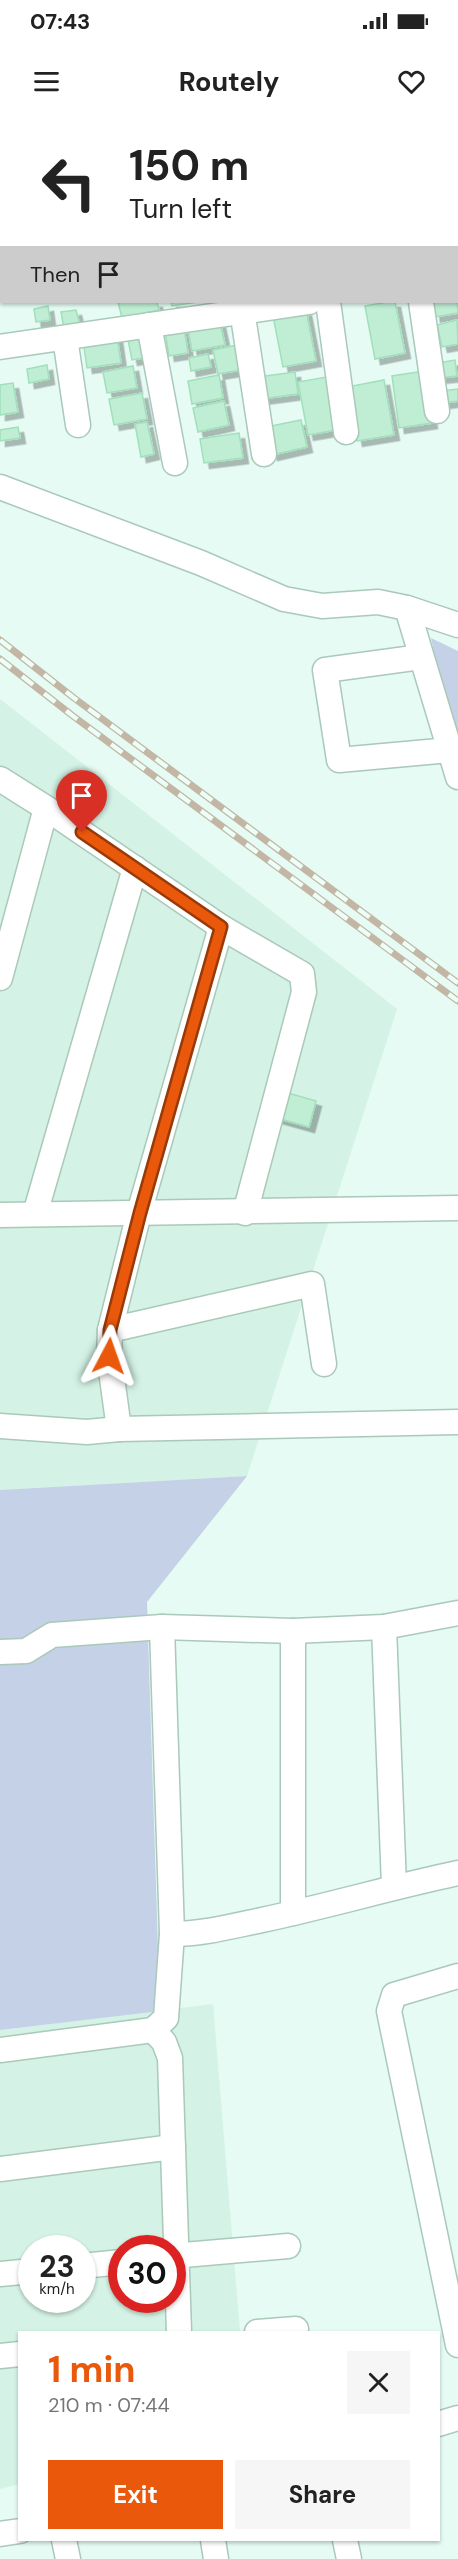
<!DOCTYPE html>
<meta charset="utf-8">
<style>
body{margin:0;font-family:"DM Sans",sans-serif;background:#f6f6f6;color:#222;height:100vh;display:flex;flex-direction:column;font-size:22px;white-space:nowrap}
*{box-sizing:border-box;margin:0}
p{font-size:20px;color:#767676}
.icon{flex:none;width:33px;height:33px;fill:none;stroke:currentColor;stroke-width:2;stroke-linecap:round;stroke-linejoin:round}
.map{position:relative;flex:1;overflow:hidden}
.details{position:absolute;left:18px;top:2211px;width:422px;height:210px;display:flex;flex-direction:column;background:#fff;border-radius:0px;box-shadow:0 2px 4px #0004}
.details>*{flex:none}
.guide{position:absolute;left:0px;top:0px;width:459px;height:183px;box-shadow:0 2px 4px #0004;background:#fff;color:#222;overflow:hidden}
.speed{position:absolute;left:18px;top:2115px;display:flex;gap:12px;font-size:30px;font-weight:700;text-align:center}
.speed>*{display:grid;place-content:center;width:78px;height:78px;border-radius:50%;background:#fff;box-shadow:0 2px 4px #0004;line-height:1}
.speed small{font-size:15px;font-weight:400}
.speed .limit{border:9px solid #d22;background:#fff;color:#111}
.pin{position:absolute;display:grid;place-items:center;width:51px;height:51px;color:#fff;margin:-62px -26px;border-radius:50% 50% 50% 0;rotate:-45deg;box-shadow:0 0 6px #0007}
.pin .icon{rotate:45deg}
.me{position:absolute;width:66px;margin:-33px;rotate:4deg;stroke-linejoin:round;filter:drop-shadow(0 0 4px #0008)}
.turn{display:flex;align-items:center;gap:21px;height:126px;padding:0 30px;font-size:27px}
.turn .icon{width:78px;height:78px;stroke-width:2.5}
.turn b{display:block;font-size:42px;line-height:51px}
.then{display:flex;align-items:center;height:57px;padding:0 30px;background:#0003;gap:12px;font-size:22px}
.round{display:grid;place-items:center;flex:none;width:63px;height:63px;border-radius:0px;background:#f6f6f6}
.head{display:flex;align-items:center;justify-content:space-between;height:102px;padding:0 30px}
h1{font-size:36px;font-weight:700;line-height:45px;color:#ea580c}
.action{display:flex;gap:12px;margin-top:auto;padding:12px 30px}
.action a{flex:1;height:69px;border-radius:0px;background:#ea580c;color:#fff;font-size:24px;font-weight:700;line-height:69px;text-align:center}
.action a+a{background:#f6f6f6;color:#222}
.status{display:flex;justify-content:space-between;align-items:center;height:42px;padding:0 30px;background:#fff;direction:ltr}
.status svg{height:16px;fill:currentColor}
header{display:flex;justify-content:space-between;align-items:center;height:78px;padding:0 30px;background:#fff;font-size:27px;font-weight:700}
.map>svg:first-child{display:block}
.residential{fill:#d4f2e5;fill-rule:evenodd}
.green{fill:#c5d1e7}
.building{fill:#bfeed4;stroke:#a0e0bb;stroke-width:1.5;filter:url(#shadow)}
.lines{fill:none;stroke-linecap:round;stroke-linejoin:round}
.minor-casing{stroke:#aac9b9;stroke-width:27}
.minor{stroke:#fff;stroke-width:24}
.rail-casing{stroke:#c3b6a4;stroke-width:7}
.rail{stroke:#ebfef7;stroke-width:4.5;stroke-dasharray:14;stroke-linecap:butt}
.route-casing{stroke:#983908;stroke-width:15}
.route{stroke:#ea580c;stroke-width:10}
</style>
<div class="status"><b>07:43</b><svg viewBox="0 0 49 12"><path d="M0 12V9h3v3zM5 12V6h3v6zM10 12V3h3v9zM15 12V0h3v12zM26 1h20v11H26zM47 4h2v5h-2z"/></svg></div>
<header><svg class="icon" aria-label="menu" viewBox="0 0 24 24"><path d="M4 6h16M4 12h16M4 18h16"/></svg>Routely<svg class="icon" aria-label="heart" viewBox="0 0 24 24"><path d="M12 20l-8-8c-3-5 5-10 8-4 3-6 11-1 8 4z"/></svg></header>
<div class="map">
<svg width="458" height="2439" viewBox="0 0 458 2439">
<defs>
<filter id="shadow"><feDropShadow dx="5.5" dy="5.5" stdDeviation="0" flood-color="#0004"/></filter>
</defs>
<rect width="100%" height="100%" fill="#e5fbf3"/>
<g class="residential">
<path d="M0,579L397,889L247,1356L0,1370Z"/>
<path d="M213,1884L240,2212H20L19,2364L0,2369V1910ZM32,2128H82V2180H32ZM122,2128H172V2180H122Z"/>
</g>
<g class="green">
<path d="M431,518L458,531V623L441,566Z"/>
<path d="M247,1356L147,1482L160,1891L0,1910V1370Z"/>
</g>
<g class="building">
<rect x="393" y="0" width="25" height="2"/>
<path d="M424,0H458V16V2Z"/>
<path d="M118,182H157L159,190L122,198Z"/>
<path d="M171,182H198L172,186Z"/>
<path d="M387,182H395L405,233L375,239L365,186Z"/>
<path d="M433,182H457L458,193L435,197Z"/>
<path d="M48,186L50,200L36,202L34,189Z"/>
<path d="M76,190L80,206L64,209L61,192Z"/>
<path d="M306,190L316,241L283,247L273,196Z"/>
<path d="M457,200L458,224L442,227L437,205Z"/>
<path d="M220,202L225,225L192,231L188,208Z"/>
<path d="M184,208L188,233L169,236L165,211Z"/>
<path d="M140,213L144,238L132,240L127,215Z"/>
<path d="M117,216L121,243L87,248L83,220Z"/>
<path d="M242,224L247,249L218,254L213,230Z"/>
<path d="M208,234L211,247L191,251L189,238Z"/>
<path d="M455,240L457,256L439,258L437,243Z"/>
<path d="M47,245L49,259L29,263L27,249Z"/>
<path d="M133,246L137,268L107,273L103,252Z"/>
<path d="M424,251L432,303L399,308L392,256Z"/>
<path d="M295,252L298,274L261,279L258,257Z"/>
<path d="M219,255L223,278L192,284L188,261Z"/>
<path d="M332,256L342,309L308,315L298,262Z"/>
<path d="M384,260L394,315L357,321L347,267Z"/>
<path d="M13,263L18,292L0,295V265Z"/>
<path d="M458,269V281L445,283L443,271Z"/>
<path d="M142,273L147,299L114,305L109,279Z"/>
<path d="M224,281L229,305L198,312L193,288Z"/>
<path d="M301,300L307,327L272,335L266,307Z"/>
<path d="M147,302L154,334L141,337L135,304Z"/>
<path d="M18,307L20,318L0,321V310Z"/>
<path d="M239,313L243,338L204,343L200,319Z"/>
<path d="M281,971L316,981L309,1007L273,997Z"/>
</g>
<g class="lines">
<defs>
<g id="minor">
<path d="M229,2L237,0"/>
<path d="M328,182L346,312"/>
<path d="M421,182L437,291"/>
<path d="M242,190L264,334"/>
<path d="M149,205L175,343"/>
<path d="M65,218L78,305"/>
<path d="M0,227L309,182"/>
<path d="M0,367L201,443L284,479L322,486L378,482L407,488L458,505"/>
<path d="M407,488L458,657"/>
<path d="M421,537L325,550L339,640L450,630"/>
<path d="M0,659L46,688L221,807L302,854L304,872L245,1093"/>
<path d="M0,858L46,688"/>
<path d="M35,1094L135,748"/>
<path d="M0,1095L458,1088"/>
<path d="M110,1210L312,1164L324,1244"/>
<path d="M0,1306L87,1312L119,1309L458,1302"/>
<path d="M119,1309L109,1236L110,1210L139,1093L221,807"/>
<path d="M162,1507L172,1814L166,1898L153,1910L164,1922L170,1938L179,2212"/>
<path d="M384,1507L394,1766"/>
<path d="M293,1511V1793"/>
<path d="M0,1532L26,1531L52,1515L162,1507L293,1511L384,1507L458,1493"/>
<path d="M172,1814C203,1814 232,1806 262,1800C328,1786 392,1767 458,1753"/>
<path d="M458,1856L394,1875L389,1891L458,2225"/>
<path d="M0,1930L153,1910"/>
<path d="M0,2049L173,2027"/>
<path d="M172,2136L288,2126"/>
<path d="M82,2146L122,2142"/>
<path d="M0,2154L32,2151"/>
<path d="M257,2212L296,2209"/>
<path d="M0,2236L20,2234"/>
<path d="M438,2304L458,2298"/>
<path d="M0,2414L20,2411"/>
<path d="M64,2420L68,2439"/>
<path d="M213,2420L216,2439"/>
<path d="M345,2420L349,2439"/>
</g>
</defs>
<use href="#minor" class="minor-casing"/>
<use href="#minor" class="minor"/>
<defs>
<g id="rail">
<path d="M0,520L74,578L458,863"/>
<path d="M0,539L73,596L458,881"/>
</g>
</defs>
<use href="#rail" class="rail-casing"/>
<use href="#rail" class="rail"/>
</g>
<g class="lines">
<defs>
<path id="route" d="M82,712L221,807L140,1093L110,1210L109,1236"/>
</defs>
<use href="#route" class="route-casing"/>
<use href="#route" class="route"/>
</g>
</svg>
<div class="speed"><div>23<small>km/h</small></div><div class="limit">30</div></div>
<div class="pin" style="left:82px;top:712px;background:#d93025"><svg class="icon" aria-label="arrive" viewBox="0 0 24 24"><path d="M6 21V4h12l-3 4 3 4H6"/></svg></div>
<svg class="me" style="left:109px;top:1236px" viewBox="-20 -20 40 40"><path d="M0-17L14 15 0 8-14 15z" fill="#ea580c" stroke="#fff" stroke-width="4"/></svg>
<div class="guide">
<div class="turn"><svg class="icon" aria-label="left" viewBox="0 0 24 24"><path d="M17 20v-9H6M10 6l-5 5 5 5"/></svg><div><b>150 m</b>Turn left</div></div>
<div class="then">Then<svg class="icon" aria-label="arrive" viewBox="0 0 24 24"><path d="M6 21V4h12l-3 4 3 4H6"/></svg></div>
</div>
<section class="details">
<div class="head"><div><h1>1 min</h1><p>210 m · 07:44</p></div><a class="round"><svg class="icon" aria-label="close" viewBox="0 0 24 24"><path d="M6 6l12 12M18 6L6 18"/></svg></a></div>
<div class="action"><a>Exit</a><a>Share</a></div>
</section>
</div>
